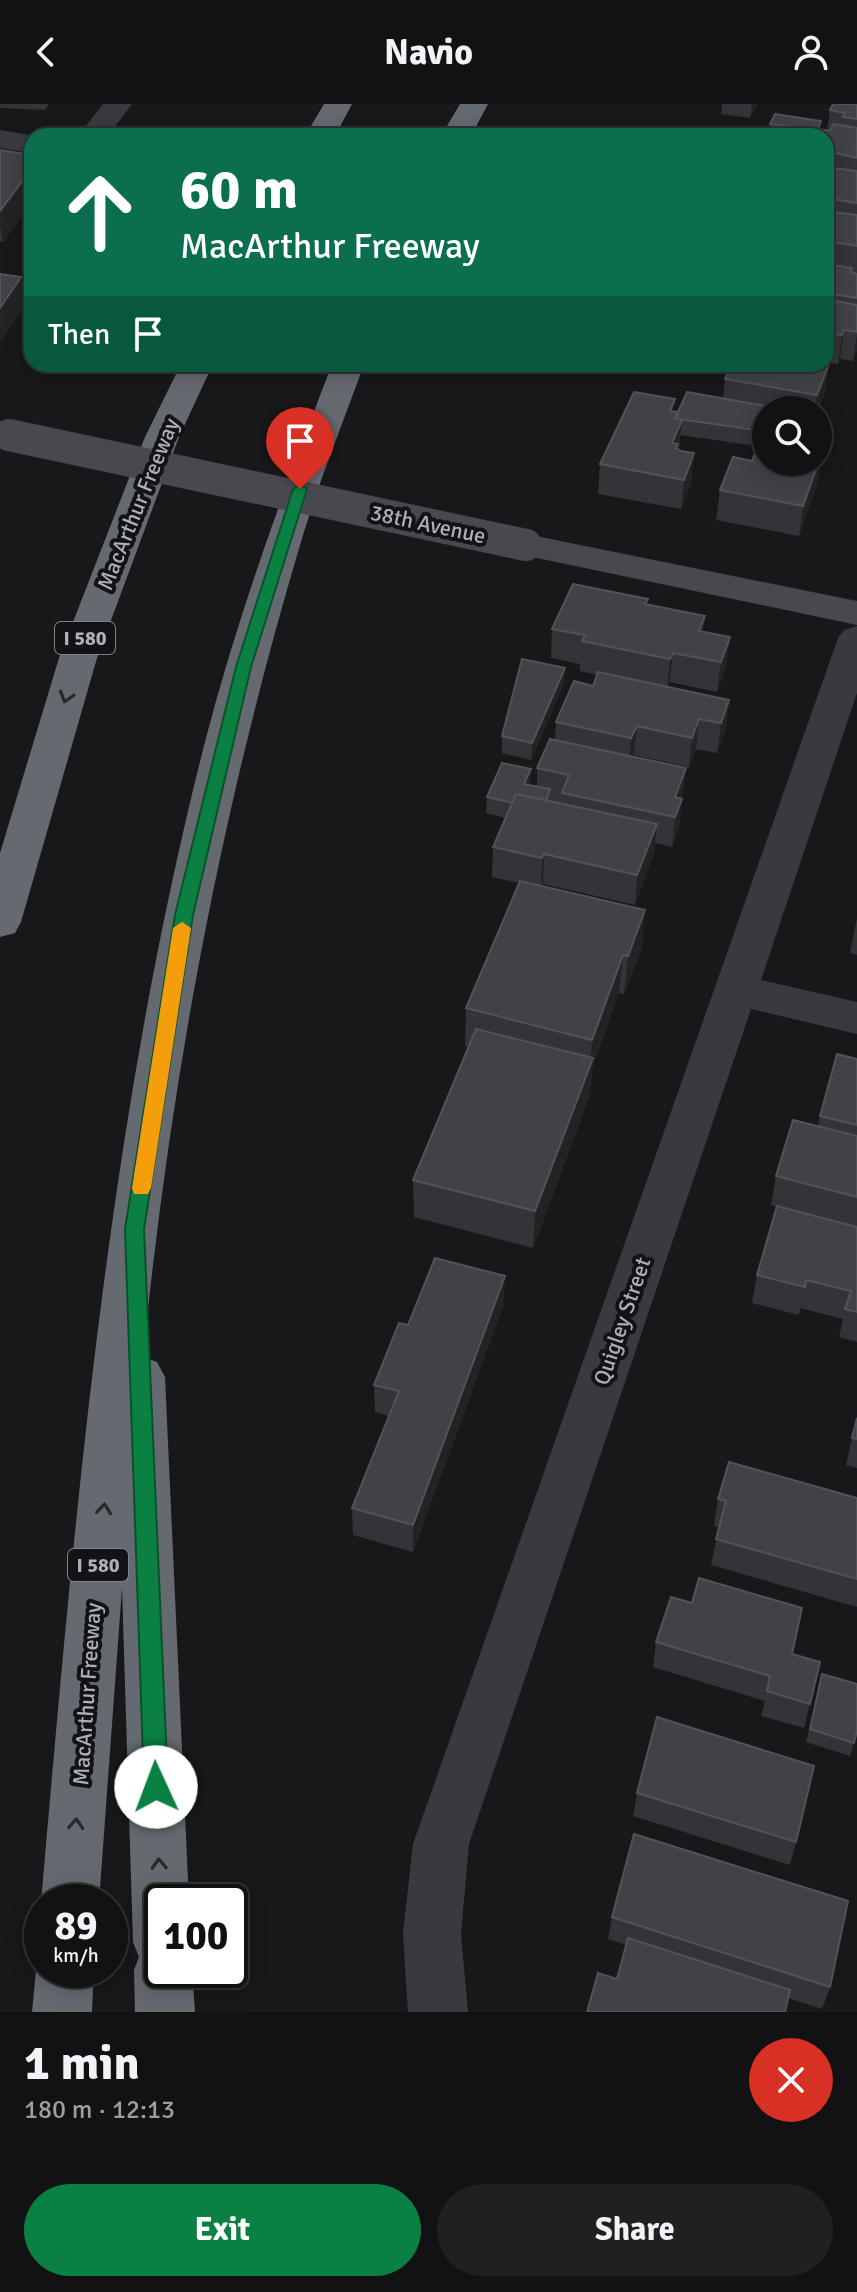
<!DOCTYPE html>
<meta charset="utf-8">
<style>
body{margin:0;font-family:Signika,sans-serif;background:#1f2022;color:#f1f3f6;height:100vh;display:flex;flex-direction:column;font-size:30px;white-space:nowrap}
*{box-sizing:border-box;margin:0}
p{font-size:26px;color:#9c9ea0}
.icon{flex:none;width:44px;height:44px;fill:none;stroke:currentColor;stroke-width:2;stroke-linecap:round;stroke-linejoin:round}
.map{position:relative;height:1908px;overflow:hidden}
.panel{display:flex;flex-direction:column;background:#121214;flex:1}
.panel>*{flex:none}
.top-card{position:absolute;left:24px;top:24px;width:810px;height:244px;border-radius:24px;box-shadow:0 4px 20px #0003,0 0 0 2px #313234;background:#0b6e4f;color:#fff;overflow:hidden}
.buttons{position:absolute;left:752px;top:292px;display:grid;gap:16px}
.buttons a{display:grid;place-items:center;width:80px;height:80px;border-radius:50%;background:#121214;box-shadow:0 4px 20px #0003,0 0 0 2px #313234;font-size:40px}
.speed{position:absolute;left:24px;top:1780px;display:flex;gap:16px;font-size:40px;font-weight:700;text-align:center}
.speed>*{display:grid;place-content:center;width:104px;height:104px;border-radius:50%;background:#121214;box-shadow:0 4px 20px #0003,0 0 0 2px #313234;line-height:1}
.speed small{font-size:20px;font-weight:400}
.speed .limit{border:4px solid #111;border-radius:12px;background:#fff;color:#111}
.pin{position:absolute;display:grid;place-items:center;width:68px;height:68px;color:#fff;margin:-82px -34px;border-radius:50% 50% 50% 0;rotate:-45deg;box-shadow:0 0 8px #0007}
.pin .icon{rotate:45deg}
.me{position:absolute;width:88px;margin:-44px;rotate:358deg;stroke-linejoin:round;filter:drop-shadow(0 0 6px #0008)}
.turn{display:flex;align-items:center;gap:28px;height:168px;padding:0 24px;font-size:36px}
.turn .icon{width:104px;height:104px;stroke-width:2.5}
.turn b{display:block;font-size:56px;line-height:68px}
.then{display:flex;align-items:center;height:76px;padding:0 24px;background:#0003;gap:16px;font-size:30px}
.round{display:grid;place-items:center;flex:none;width:84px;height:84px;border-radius:42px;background:#1f2022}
.head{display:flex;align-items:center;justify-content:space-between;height:136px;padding:0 24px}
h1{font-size:48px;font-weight:800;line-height:60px}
.cta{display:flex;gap:16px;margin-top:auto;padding:16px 24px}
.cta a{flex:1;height:92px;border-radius:48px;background:#0b8043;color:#fff;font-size:32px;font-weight:800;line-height:92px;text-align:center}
.cta a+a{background:#1f2022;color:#f1f3f6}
header{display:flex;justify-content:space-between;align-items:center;height:104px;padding:0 24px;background:#121214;font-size:36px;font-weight:800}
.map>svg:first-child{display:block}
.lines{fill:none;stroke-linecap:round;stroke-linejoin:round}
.street{fill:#393a3f;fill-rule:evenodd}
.secondary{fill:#47494f;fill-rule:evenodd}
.highway{fill:#656970;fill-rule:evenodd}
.secondary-bridge{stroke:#47494f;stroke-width:32}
.wall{fill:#343438}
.shaded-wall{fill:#232326}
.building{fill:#414246;stroke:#515358;stroke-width:2}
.oneway{stroke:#28282c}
.route{fill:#0b8043;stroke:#07532c;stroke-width:2}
.slow{fill:#f59e0b}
.labels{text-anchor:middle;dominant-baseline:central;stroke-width:8;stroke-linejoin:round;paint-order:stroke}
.shield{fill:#131315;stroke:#7d8188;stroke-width:2}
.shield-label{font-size:20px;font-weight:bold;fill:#abb0b9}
.street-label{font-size:22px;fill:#abb0b9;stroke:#131315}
</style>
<header><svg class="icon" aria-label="back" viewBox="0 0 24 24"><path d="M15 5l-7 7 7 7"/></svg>Navio<svg class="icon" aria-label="person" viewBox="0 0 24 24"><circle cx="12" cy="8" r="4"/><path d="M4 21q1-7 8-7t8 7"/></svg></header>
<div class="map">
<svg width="857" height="1908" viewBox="0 0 857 1908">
<rect width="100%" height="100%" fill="#18181a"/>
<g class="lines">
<g class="street">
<path d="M103,0H132L108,32H78Z"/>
<path d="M0,26L35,32H32V49L0,44Z"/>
<path d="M857,522V589L761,876L857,898V930L751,905L469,1740L461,1830L468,1908H408L403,1830L413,1740L838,534L844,526Z"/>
</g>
<path class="secondary" d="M526,430L857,497V521L513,449L508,441L513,433Z"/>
<g class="highway">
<path d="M324,0H352L335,32H305Z"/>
<path d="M460,0H488L471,32H441Z"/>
<path d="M181,260H213L179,333L97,554L21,818L15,829L0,833V749L59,554L145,333Z"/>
<path d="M332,260H364C342,322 316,384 298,448C220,711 170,980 143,1253L157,1258L165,1273L189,1798H162V1866H192L195,1908H135L134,1866L139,1853L133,1838L122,1484L99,1798H41C75,1408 108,1015 206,634C239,507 285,383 332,260Z"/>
<path d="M42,1851V1866H94L92,1908H32L36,1866Z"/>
</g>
<path class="secondary-bridge" d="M9,331L526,441"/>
</g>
<g class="wall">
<path d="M0,0H49L45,6L0,4Z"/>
<path d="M722,0H757L750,14L721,10Z"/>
<path d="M857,0V246L853,257L840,255L838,260L826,258V32H769L770,20L827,26L830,6Z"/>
<path d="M0,46L32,51V98L3,138L0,137Z"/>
<path d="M606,260H660L655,269Z"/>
<path d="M725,275L825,289L818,306H766L822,348L818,378L799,432L716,416L720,386L752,357L757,342L680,331L679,346L694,349L691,379L681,405L598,390L600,360L674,307L678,308L723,294Z"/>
<path d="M648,495L647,500L705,512L703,528L730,533L726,563L717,588L670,578L668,583L729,596L726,625L717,649L696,645L689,663L634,651L633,653L683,694L681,698L679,724L672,743L655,739L654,749L635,801L543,780L542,782L642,844L624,890L619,889L592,965L590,991L533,1144L414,1113L413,1076L468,943L465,942L466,904L519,779L492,773L493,743L506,714L486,709L487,693L530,681L537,682V664L555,636L556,618L593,582L597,571L580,567V560L551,554L552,525Z"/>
<path d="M564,580L531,656L502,649V632Z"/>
<path d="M857,814V851L850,849Z"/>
<path d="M857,955V1238L839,1233L843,1215L800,1204L799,1211L752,1199L757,1171L777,1103L771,1101L776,1072L818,1022L820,1012Z"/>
<path d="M504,1200L413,1448L353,1431L352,1404L389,1312L375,1308L374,1281L408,1221Z"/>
<path d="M857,1312V1364L846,1361Z"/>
<path d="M857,1394V1503L711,1461L719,1423L714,1422L718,1395Z"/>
<path d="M656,1538L792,1550L810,1600L804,1624L761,1612L765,1597L653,1563Z"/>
<path d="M822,1570L854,1639L850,1652L806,1638Z"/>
<path d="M637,1689L796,1738L790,1761L633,1712Z"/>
<path d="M612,1813L830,1883L822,1905L788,1894L617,1875L626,1841L608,1835Z"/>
</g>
<g class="shaded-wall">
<path d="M752,0H757L750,14Z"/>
<path d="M32,64V98L3,138L0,120V107Z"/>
<path d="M21,173L25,202L0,239V204Z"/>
<path d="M844,226L840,255L838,260L842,231Z"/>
<path d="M857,230V246L853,257Z"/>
<path d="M829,260L825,289L818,307V306H815L817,291Z"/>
<path d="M678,308L682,316L679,345L669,369L675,314Z"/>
<path d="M821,341L819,357L822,348L818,378L799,432L803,402Z"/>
<path d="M694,349L691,379L681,405L684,376Z"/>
<path d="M705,512L702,542L699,527Z"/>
<path d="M730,533L726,563L717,588L721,558Z"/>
<path d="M673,549L670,578L667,585L670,555Z"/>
<path d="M565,564L564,580L531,656L532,639Z"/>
<path d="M729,596L726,625L717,649L721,619Z"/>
<path d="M699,615L696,645L689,663L692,634Z"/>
<path d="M637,622L634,651L628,664L631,634Z"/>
<path d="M686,664L679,724L672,743L675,713V693Z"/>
<path d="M531,665L530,682L524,680Z"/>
<path d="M657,720L654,749L635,801L637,771Z"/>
<path d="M544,750L543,780L541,784L542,754Z"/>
<path d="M645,806L642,844L624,890L628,852Z"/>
<path d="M623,851L619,889L592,965L590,991L533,1144L535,1107L590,962L592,936Z"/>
<path d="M505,1172L504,1200L413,1448V1421Z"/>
</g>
<g class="building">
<path d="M833,0H857V15L843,13L845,9L830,6Z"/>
<path d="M775,10L821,17L818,25L813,24L812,26L770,20Z"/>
<path d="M833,20L857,24V54L826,47V32H809L813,24L830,27Z"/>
<path d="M702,24L728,28L726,32H698Z"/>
<path d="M0,46L32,51V64L0,107Z"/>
<path d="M826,63L857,67V99L826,94Z"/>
<path d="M826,107L857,111V142L826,137Z"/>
<path d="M826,160L852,164L851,168L857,170V194L826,189Z"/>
<path d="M0,170L21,173L0,204Z"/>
<path d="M826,195L857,201V228L844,226L842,231L826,229Z"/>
<path d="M826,259L829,260L817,291L725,275L731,260L747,262V260Z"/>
<path d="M634,288L675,295L670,307L678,308L675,314L682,316L672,339L678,340L676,344L681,347L694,349L684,376L600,360Z"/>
<path d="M687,288L788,306H766V321L764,327L677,315L678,308Z"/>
<path d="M766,321V358H818V340L821,341L819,348H822L803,402L720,386L733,353L752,357Z"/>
<path d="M573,480L648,495L645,500L705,512L699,527L730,533L721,558L673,549L670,555L582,537L585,531L552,525Z"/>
<path d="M522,555L565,564L532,639L502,632Z"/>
<path d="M598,568L729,596L721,619L699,615L692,634L637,622L631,634L556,618L574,577L593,582Z"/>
<path d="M550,635L686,664L675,693L682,695L675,713L562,689L569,671L537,664Z"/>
<path d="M502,659L531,665L524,680L550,685L546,697L516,690L513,699L487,693Z"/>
<path d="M516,690L657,720L637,771L544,750L542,754L493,743Z"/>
<path d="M520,777L645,806L628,852L623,851L592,936L466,904Z"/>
<path d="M476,925L593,954L535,1107L413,1076Z"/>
<path d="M837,950L857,955V1021L820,1012Z"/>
<path d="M793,1016L857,1032V1093L776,1072Z"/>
<path d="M777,1102L857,1123V1208L845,1205L851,1187L806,1176L805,1183L757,1171Z"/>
<path d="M435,1154L505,1172L413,1421L352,1404L399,1287L374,1281L399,1219L408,1221Z"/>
<path d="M857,1314V1335L852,1334Z"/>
<path d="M729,1358L857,1394V1475L716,1435L726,1397L718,1395Z"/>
<path d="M699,1474L802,1504L792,1550L820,1558L810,1600L767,1587L770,1572L656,1538L671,1493L692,1499Z"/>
<path d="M822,1570L857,1580V1627L854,1639L810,1625Z"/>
<path d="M657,1613L814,1662L796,1738L637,1689Z"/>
<path d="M634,1730L848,1797L830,1883L612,1813Z"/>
<path d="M628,1834L790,1886L785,1908H587L598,1869L617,1875Z"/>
</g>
<defs><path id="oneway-chevron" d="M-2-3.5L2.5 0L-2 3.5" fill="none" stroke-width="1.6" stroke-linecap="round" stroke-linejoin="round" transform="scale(2)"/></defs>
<g class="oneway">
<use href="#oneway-chevron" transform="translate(66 593) rotate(107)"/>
<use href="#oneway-chevron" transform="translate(104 1405) rotate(-84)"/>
<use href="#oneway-chevron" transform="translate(76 1720) rotate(-86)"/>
<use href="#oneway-chevron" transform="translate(159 1760) rotate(-92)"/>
</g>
<path class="route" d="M300,381L307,385L251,563L193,811L144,1125L168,1683L164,1691L156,1694L148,1691L144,1683L125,1125L175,811L236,563L293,385Z"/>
<path class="slow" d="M182,818L191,824L151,1084L148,1090H134L132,1084L173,824Z"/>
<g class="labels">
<g class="shield">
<rect x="55" y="518" width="60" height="32" rx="6"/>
<rect x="68" y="1445" width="60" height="32" rx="6"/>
</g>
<g class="shield-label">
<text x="85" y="534">I 580</text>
<text x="98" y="1461">I 580</text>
</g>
<g class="street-label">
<text transform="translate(138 400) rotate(-68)">MacArthur Freeway</text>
<text transform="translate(428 420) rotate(12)">38th Avenue</text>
<text transform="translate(622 1217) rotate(-71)">Quigley Street</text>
<text transform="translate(87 1590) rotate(-86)">MacArthur Freeway</text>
</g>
</g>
</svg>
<div class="buttons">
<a><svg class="icon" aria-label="search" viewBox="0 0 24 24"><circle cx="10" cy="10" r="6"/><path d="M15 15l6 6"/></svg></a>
</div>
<div class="speed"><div>89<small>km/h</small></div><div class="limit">100</div></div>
<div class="pin" style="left:300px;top:385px;background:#d93025"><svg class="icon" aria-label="arrive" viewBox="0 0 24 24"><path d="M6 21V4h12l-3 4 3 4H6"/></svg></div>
<svg class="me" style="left:156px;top:1683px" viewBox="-20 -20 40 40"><circle r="19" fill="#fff"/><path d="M0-13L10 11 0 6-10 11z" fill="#0b8043"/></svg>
<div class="top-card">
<div class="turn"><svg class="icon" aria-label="ahead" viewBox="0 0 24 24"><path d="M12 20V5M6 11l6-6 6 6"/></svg><div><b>60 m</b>MacArthur Freeway</div></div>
<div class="then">Then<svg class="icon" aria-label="arrive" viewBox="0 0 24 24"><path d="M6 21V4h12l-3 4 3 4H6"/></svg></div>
</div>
</div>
<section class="panel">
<div class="head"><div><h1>1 min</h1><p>180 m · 12:13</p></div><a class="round" style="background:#d93025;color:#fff"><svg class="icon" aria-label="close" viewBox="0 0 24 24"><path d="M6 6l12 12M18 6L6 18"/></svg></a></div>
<div class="cta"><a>Exit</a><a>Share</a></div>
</section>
